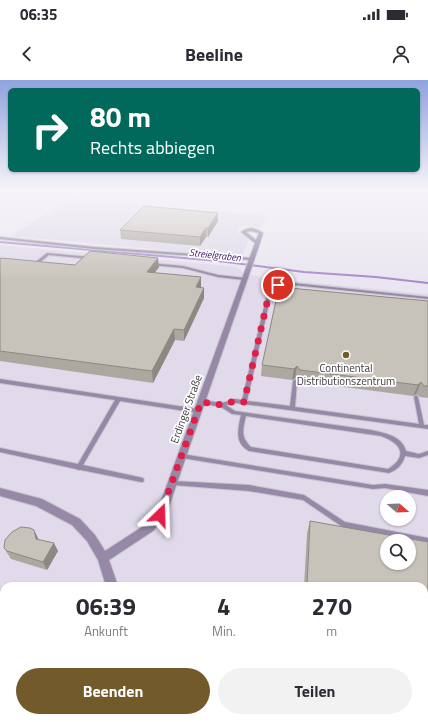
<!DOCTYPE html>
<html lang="de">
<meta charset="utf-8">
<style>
body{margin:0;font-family:"Titillium Web",sans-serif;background:#f2f2f3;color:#2b2b33;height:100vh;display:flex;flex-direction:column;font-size:15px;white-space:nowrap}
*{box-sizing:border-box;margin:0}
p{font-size:13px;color:#7c7c81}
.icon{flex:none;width:22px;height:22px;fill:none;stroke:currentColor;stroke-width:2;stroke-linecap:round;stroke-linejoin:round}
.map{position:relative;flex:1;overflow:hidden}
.side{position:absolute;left:0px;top:502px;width:428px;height:140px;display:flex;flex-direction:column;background:#fff;border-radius:12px 12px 0 0;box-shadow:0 1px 3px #0004}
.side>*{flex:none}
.top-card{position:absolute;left:8px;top:8px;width:412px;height:84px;border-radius:6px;box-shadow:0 1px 3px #0004;background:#00695c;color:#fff;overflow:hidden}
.needle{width:26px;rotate:109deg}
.controls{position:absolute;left:380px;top:410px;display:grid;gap:8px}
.controls a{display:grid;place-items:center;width:36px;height:36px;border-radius:50%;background:#fff;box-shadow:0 1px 3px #0004;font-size:20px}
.pin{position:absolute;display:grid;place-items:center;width:34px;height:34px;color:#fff;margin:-17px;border:2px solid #fff;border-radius:50%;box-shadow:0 1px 4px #0007}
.me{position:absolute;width:44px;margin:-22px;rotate:22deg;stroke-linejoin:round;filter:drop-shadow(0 0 3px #0008)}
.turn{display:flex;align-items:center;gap:14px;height:84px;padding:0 16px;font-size:18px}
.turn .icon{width:52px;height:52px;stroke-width:2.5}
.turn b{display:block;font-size:28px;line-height:34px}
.eta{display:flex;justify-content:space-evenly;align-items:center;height:68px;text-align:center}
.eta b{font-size:24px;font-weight:700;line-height:28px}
.cta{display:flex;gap:8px;margin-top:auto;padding:8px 16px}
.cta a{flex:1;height:46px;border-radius:24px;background:#735a2b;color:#fff;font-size:16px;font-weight:700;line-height:46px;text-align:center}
.cta a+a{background:#f2f2f3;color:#2b2b33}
.status{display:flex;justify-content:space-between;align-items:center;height:28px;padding:0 20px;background:#fff;direction:ltr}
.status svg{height:11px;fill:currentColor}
header{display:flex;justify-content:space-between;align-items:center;height:52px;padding:0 16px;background:#fff;font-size:18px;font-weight:700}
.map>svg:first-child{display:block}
.built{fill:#e0daea;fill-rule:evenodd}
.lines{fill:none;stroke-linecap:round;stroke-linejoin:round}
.stream{stroke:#a78bce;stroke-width:2}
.service-casing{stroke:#c7c3cc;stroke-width:2}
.minor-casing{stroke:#c7c3cc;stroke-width:2}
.service{fill:#9589a7;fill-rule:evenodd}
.minor{fill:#9589a7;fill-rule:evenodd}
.wall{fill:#aca8a0}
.shaded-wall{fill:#8c8882}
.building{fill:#c8c3ba;stroke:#8c8882;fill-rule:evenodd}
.route{stroke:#e11d48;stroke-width:7;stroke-dasharray:0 12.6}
.poi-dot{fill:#735a2b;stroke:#fff;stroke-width:1.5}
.labels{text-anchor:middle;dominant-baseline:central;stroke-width:3.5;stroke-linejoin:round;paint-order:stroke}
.far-water-label{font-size:10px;font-style:italic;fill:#411767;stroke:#fff}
.poi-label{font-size:11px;fill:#3a383c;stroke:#fff}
.street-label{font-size:11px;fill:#3a383c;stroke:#fff}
</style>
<div class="status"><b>06:35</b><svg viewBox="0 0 49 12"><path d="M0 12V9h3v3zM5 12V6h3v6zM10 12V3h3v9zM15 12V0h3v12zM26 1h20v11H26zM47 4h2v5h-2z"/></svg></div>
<header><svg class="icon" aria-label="back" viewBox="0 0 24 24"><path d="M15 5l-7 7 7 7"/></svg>Beeline<svg class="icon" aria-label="person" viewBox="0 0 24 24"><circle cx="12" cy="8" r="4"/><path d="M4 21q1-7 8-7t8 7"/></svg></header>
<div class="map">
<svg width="428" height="642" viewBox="0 0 428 642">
<rect width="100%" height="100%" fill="#eae6f0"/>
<g class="built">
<path d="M70,119L97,121L266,136L262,147L240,146L237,152L249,159L242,177L10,156Z"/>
<path d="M0,165L238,187L243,193L263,198L428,214V642H0ZM387,417H409V439H387ZM387,461H409V483H387ZM4,506H424V638H4Z"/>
</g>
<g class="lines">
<path class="stream" d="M0,162L218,181L304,192L376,197L428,203"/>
<defs>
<g id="service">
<path d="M0,157L94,167L252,178L254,179L252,180L94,169L0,159Z"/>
<path d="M47,173L90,177L92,178L90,179L49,175L35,186H33V184Z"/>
<path d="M150,183L183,186L218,195L245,198L247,199L245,200L218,197L183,188L151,185L149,184Z"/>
<path d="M281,203H293L428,217V219L293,205C285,205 278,205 272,210L247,321L290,326L293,301L295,299L297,301L295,327L419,344L414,317L416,315L418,317L424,345H428V349L244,324L235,323L226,325L235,331L371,350C385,353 402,356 406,371L419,374L428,371V375L419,378L405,376C403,384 397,390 389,393L249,371C234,363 238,349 241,335L232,334L221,327L199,323L198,322L199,321L201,320L222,323L235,319L242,320L268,210L274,205ZM246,336L381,356C401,363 409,376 388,389L251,367C240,357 243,349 246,336Z"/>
<path d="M0,299L198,329L201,331L198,333L120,321L83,385L143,398L144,400L143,402H141L81,390H79L76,389L0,372V368L78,384L115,320L0,303Z"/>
<path d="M180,374H182L373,405L385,404L428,410V416L385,408L373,409L182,378H180L179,376Z"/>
<path d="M171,401H173L249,405L304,415L345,442L428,458V464L344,448L303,420L249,411L173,405H171L170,403Z"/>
<path d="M424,627L428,628V636L424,635Z"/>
</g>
<g id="minor">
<path d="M252,148L258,150L263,153L260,163L166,435L153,451L109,480L118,506H106L98,480L87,461L72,445L36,426L0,416V408L42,419L80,439L95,455L105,471L145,445L157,432L255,163L241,152L246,149ZM250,151L259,153L256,160L246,152Z"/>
<path d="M82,638H97L96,642H81Z"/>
</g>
</defs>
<use href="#service" class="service-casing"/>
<use href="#minor" class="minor-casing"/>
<use href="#service" class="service"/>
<use href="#minor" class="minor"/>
</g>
<g class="wall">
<path d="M218,133V141L208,157H206L200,166L121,159L120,150Z"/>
<path d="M0,179L75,185L159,187L154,193L201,208H204V218L184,261L175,260L153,303L0,281Z"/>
<path d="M428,221V318L420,317L416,314L413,316L298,301L295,298L292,300L261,296L262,285Z"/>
<path d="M310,441L428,462V552L424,551V506H304L307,453Z"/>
<path d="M34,450L38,459L58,471L47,490L11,479L4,468Z"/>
</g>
<g class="shaded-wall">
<path d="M218,133V141L208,157V148Z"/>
<path d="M206,148V157L200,166V157Z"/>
<path d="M158,178L159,187L148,202L147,192Z"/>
<path d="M201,197V208L196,207Z"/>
<path d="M204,208V218L184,261V250Z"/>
<path d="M174,249L175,260L153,303L152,291Z"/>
<path d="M297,286L295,298L292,300L294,289Z"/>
<path d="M421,302L416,314L413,316L418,305Z"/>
<path d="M34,450L38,458L40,466L36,459Z"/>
<path d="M54,463L58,471L47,490L43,482Z"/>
</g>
<g class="building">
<path d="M144,126L218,133L208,148H206L200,157L120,150Z"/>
<path d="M90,171L158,178L147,192L201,197L196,207L204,208L184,250L174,249L152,291L0,271V179L1,178L75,185Z"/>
<path d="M279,207L428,221V306H424L421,302L418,305L300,290L297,286L294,289L262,285Z"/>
<path d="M310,441L428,462V540H424V506H307ZM387,461H409V483H387Z"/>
<path d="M21,447L30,448L34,450L36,459L54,463L43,482L7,471L4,468L5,460L12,452Z"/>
<path d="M257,638H301L319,642H257Z"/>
</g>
<linearGradient id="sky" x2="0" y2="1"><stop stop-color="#8ea4de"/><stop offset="0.55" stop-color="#f6f4f8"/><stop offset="1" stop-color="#f6f4f8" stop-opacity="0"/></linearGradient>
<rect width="428" height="200" fill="url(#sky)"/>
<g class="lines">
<path class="route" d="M160,435L201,322L222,325L235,321L244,322L270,210L278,205"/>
</g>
<circle class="poi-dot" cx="346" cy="275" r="4"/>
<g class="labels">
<g class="far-water-label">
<text transform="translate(215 175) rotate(6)">Streielgraben</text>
</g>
<g class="poi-label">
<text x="346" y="288">Continental<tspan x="346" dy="13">Distributionszentrum</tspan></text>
</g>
<g class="street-label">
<text transform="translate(186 329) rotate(-70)">Erdinger Straße</text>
</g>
</g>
</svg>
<div class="controls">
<a><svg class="needle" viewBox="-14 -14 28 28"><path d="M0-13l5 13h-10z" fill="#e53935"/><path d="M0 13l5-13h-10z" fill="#7c7c81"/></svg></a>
<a><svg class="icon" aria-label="search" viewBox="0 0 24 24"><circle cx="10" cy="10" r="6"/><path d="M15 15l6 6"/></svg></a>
</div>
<div class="pin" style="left:278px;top:205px;background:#d93025"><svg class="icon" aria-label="arrive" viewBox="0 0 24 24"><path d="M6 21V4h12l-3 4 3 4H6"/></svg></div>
<svg class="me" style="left:160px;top:435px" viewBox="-20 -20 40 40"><path d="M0-17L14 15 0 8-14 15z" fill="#e11d48" stroke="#fff" stroke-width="4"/></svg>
<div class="top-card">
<div class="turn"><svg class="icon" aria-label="right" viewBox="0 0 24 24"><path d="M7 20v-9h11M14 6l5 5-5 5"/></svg><div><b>80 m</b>Rechts abbiegen</div></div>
</div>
<section class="side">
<div class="eta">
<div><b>06:39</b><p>Ankunft</p></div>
<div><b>4</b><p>Min.</p></div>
<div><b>270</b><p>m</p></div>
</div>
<div class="cta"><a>Beenden</a><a>Teilen</a></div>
</section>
</div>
